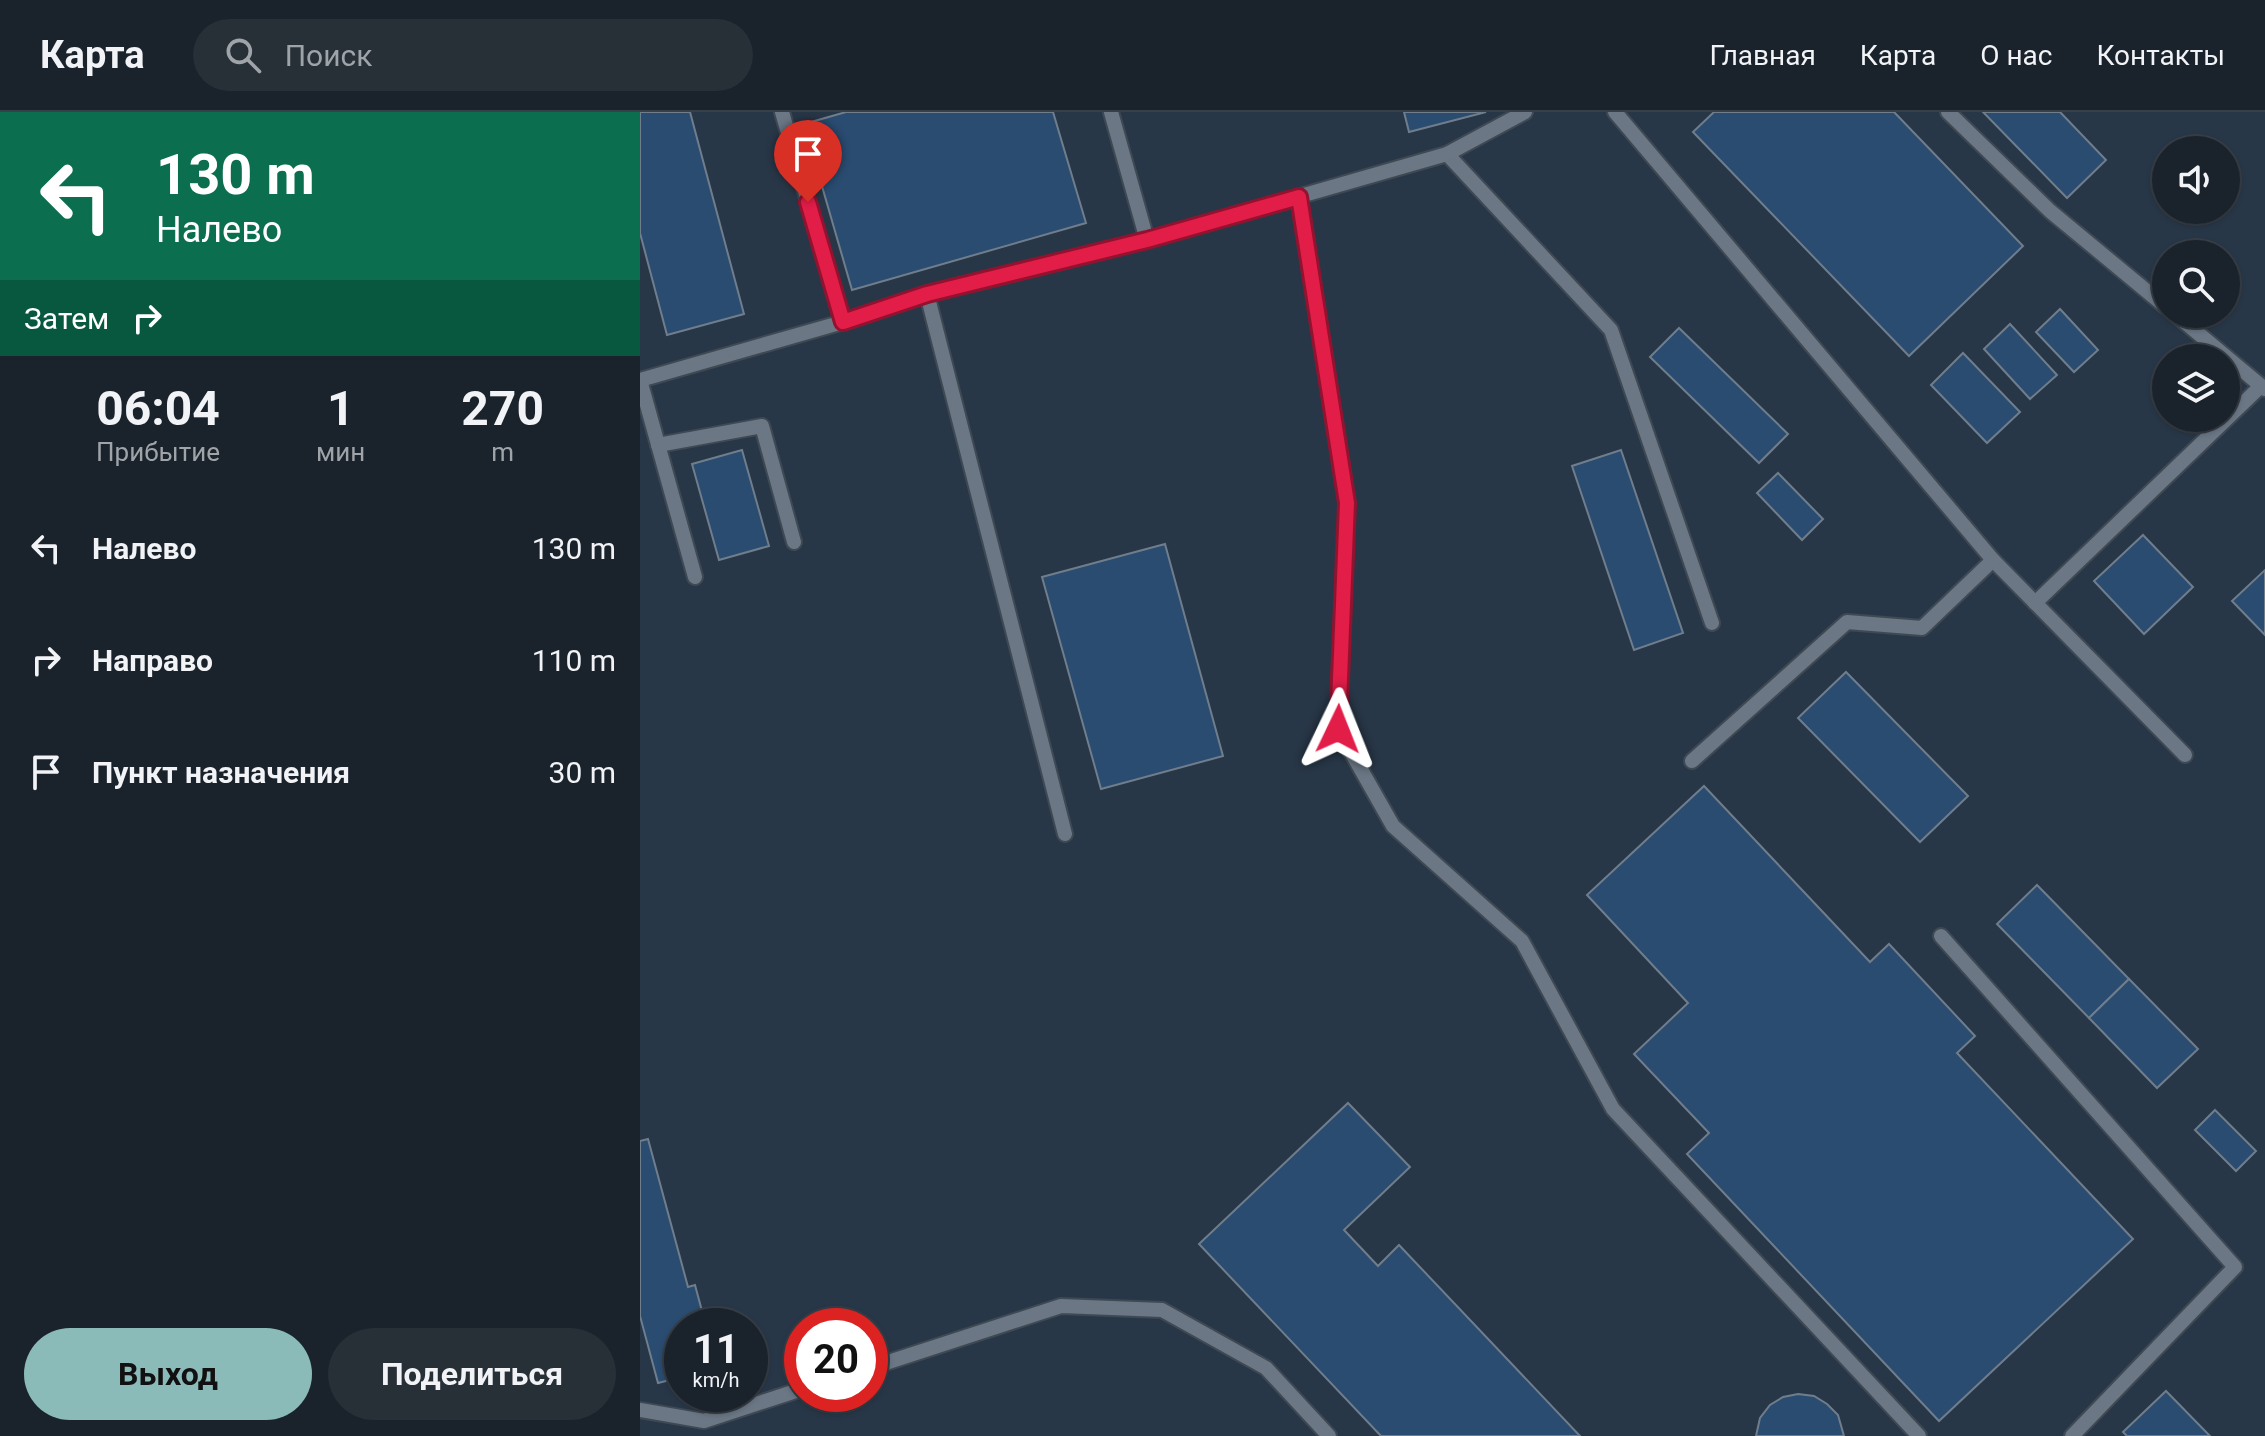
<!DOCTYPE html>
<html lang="ru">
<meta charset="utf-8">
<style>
body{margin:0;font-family:Roboto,sans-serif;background:#272f37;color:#f1f3f6;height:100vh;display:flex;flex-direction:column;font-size:30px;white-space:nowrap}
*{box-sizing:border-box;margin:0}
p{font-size:26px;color:#9fa4a9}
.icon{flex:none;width:44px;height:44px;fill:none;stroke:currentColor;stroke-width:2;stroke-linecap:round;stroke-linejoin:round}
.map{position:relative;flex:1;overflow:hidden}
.drawer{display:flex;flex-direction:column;background:#1a222b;width:640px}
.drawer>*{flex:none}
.hud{background:#0b6e4f;color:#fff;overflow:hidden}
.fabs{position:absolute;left:1512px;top:24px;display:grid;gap:16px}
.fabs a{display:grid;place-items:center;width:88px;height:88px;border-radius:50%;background:#1a222b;box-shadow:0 2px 6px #0004,0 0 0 2px #383f47;font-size:40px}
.speed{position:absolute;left:24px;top:1196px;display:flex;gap:16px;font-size:40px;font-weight:700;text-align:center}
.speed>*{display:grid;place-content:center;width:104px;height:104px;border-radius:50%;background:#1a222b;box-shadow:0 2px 6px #0004,0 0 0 2px #383f47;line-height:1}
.speed small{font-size:20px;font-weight:400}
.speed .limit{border:12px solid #d22;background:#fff;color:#111}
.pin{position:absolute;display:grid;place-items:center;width:68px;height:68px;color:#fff;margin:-82px -34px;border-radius:50% 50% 50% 0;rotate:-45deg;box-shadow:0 0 8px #0007}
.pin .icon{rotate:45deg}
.me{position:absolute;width:88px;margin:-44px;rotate:2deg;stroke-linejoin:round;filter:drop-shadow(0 0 6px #0008)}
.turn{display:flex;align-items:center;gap:28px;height:168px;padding:0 24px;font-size:36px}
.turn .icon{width:104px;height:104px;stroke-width:2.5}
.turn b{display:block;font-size:56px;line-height:68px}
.then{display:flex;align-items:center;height:76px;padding:0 24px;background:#0003;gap:16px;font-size:30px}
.eta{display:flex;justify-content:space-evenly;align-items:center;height:136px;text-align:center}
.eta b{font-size:48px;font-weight:700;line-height:56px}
.button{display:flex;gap:16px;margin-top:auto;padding:16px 24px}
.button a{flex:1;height:92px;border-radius:48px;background:#8bbbb9;color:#111;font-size:32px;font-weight:700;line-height:92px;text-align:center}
.button a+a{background:#272f37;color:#f1f3f6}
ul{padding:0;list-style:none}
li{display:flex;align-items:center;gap:24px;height:112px;padding:0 24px}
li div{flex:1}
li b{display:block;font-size:30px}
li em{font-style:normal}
header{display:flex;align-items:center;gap:48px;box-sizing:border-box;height:112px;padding:0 40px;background:#1a222b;border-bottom:2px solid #383f47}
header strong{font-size:38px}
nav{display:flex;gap:44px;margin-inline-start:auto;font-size:28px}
.search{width:560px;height:72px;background:#272f37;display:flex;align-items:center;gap:20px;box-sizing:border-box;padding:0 28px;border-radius:44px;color:#9fa4a9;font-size:30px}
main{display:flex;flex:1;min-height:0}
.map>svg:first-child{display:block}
.built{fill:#283748;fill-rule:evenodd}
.building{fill:#2a4c71;stroke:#707d8b;stroke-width:2}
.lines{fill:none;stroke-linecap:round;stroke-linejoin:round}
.lane-casing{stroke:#3f4953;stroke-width:18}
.lane{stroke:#6b7785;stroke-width:14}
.route-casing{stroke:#92132f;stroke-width:20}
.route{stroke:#e11d48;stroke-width:14}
</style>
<header>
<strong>Карта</strong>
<div class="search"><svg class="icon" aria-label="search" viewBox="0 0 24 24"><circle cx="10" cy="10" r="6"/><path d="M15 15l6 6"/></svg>Поиск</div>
<nav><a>Главная</a><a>Карта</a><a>О нас</a><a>Контакты</a></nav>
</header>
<main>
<section class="drawer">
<div class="hud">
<div class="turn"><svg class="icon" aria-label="left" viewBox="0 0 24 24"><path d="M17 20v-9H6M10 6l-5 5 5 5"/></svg><div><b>130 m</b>Налево</div></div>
<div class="then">Затем<svg class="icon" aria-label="right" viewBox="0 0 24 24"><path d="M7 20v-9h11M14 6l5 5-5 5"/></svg></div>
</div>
<div class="eta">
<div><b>06:04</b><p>Прибытие</p></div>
<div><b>1</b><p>мин</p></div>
<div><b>270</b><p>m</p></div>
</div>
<ul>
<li><svg class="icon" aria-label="left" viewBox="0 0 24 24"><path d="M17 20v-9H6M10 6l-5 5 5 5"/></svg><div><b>Налево</b></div><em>130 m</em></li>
<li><svg class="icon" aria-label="right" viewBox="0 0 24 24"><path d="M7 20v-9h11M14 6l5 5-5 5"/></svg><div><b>Направо</b></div><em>110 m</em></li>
<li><svg class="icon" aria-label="arrive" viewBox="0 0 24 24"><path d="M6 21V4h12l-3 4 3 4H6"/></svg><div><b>Пункт назначения</b></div><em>30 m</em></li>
</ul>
<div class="button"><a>Выход</a><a>Поделиться</a></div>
</section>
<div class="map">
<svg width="1625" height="1324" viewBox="0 0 1625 1324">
<rect width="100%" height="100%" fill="#222d39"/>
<path class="built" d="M0,0H1625V1324H0ZM1526,38H1586V98H1526ZM1526,142H1586V202H1526ZM1526,246H1586V306H1526ZM42,1214H110V1282H42ZM162,1214H230V1282H162Z"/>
<g class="building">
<path d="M0,0H50L104,202L27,223L0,121Z"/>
<path d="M206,0H413L446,111L212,178L164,12Z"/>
<path d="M764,0H846L769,20Z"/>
<path d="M1074,0H1254L1383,134L1269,244L1053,20Z"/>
<path d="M1343,0H1420L1466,48L1427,86Z"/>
<path d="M1420,197L1458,238L1434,260L1396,220Z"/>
<path d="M1370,212L1417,263L1390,287L1344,237Z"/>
<path d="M1039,216L1148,322L1119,351L1010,245Z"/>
<path d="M1323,241L1380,300L1347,331L1291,273Z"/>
<path d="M102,338L129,434L79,448L52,352Z"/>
<path d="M981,338L1043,521L994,538L932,354Z"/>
<path d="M1138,361L1183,407L1162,428L1117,381Z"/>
<path d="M1503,423L1553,475L1504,522L1454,469Z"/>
<path d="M525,432L583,644L461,677L402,465Z"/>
<path d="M1625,458V523L1592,489Z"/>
<path d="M1206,560L1328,684L1280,730L1158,606Z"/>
<path d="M1064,674L1230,850L1249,832L1335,924L1317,941L1493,1127L1299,1309L1047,1042L1069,1021L994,942L1048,891L947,783Z"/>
<path d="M1397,773L1489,867L1449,906L1357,812Z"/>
<path d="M1489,867L1558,937L1517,976L1449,906Z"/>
<path d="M708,991L770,1055L704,1118L738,1154L759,1133L940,1324H741L559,1132Z"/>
<path d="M1575,998L1616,1039L1596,1059L1555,1018Z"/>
<path d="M8,1027L48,1175L55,1173L66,1214H42V1265L18,1271L0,1204V1029Z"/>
<path d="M1526,1279L1570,1324H1487L1483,1320Z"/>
<path d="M1158,1282L1174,1284L1187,1292L1198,1303L1204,1324H1116L1120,1306L1130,1293L1143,1285Z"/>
</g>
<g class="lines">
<defs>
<g id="lane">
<path d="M142,0L203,210"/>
<path d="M471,0L507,128"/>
<path d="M975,0L1353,448L1545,643"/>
<path d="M1308,0L1410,99L1526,195"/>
<path d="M807,42L971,218L1072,511"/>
<path d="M659,85L707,391L698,617L753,714L882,829L973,997L1279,1324"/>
<path d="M287,182L425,722"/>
<path d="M1535,202L1625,277"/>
<path d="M0,268L203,210L287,182L507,128L807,42L885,0"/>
<path d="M0,268L55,465"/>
<path d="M18,333L122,314L154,430"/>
<path d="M1395,491L1621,274"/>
<path d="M1052,649L1207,510L1282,516L1353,448"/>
<path d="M1301,824L1595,1155L1432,1324"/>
<path d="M230,1256L421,1194L522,1198L626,1256L689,1324"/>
<path d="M0,1298L64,1309L162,1277"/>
</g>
</defs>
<use href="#lane" class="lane-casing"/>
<use href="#lane" class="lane"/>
</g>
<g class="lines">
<defs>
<path id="route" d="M168,90L203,210L287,182L507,128L659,85L707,391L698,617"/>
</defs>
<use href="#route" class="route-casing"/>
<use href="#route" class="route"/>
</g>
</svg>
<div class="fabs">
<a><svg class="icon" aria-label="sound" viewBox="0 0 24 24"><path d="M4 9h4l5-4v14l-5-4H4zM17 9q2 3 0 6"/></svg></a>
<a><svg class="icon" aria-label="search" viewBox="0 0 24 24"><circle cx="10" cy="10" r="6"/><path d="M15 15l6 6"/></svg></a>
<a><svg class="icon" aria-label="layers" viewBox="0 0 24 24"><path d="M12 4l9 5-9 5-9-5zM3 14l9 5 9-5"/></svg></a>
</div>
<div class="speed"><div>11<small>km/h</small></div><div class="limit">20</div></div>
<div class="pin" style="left:168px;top:90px;background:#d93025"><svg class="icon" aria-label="arrive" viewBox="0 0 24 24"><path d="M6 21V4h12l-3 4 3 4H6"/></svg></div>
<svg class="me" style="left:698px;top:617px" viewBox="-20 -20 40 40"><path d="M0-17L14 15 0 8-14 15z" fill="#e11d48" stroke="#fff" stroke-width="4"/></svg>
</div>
</main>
